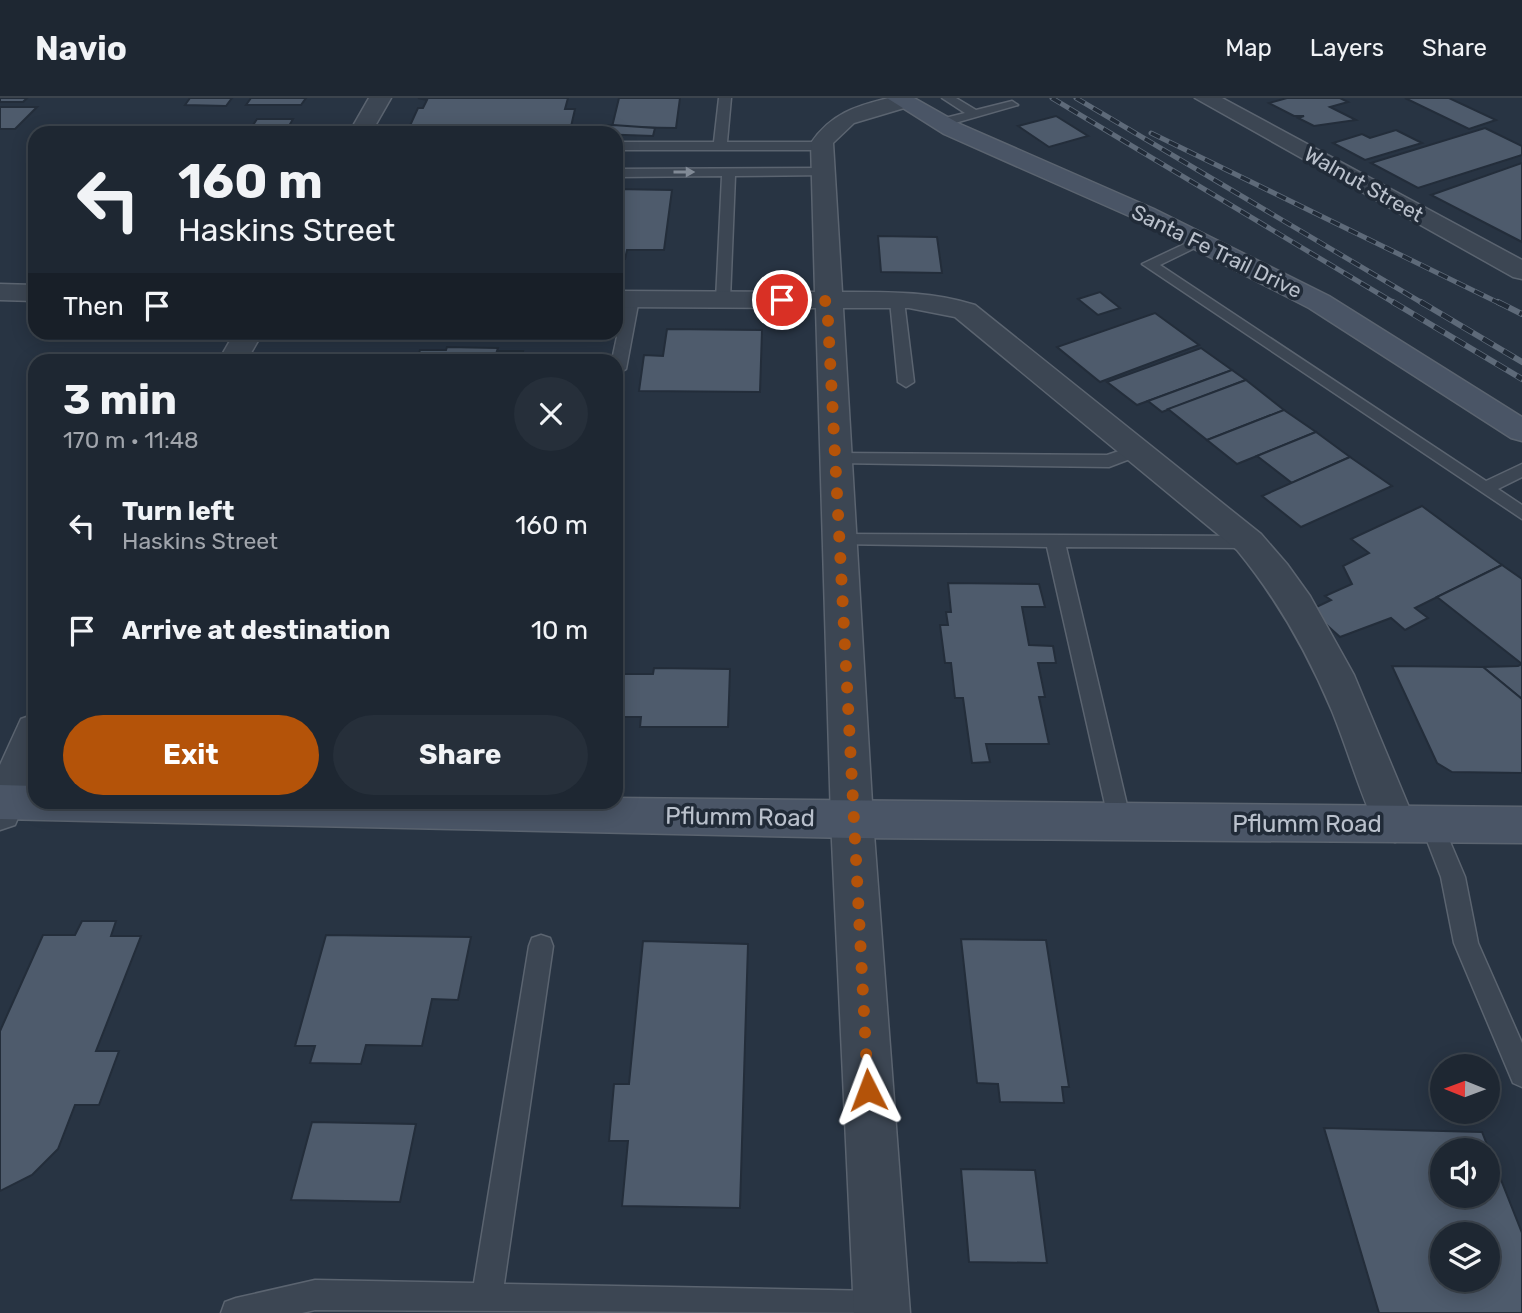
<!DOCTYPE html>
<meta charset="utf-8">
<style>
body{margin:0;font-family:Rubik,sans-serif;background:#262f3a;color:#f1f3f6;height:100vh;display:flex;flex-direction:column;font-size:26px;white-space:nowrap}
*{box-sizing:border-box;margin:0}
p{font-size:23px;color:#a1a5ac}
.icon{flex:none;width:38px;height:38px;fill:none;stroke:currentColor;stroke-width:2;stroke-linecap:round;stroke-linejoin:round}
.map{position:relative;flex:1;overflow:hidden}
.side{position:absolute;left:28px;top:256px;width:595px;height:455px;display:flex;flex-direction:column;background:#1e2732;border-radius:21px;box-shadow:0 4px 18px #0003,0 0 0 2px #3c444d}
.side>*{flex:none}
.hud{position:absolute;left:28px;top:28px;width:595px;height:214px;border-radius:21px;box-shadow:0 4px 18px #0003,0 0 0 2px #3c444d;background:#1e2732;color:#f1f3f6;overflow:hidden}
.needle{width:46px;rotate:271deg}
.controls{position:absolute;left:1430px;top:956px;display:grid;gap:14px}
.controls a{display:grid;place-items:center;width:70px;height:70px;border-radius:50%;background:#1e2732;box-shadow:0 4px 18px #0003,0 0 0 2px #3c444d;font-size:35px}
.pin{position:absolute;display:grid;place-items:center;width:60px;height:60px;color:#fff;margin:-30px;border:4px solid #fff;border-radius:50%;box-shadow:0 2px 7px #0007}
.me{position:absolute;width:77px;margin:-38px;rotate:357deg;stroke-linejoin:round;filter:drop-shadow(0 0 5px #0008)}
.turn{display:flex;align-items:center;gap:24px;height:147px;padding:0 35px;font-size:32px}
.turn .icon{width:91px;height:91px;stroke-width:2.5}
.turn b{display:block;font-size:49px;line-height:60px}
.then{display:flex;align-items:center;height:66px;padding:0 35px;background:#0003;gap:14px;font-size:26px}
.round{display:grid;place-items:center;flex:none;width:74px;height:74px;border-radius:37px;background:#262f3a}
.summary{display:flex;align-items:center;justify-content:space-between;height:119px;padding:0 35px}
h1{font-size:42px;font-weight:700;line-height:52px}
.cta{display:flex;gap:14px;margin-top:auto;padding:14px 35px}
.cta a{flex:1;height:80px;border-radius:42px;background:#b45309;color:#fff;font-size:28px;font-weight:700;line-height:80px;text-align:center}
.cta a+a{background:#262f3a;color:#f1f3f6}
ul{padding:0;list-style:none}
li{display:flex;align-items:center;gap:21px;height:105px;padding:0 35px}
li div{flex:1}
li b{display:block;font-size:26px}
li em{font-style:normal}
header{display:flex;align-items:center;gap:42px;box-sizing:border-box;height:98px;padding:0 35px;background:#1e2732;border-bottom:2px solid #3c444d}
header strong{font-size:33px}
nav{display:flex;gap:38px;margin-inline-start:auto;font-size:24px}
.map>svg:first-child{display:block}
.building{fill:#4e5b6c;stroke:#232d3a;stroke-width:2;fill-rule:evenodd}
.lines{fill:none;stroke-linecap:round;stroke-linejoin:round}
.lane-casing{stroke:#5b6470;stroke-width:3}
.street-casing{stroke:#5b6470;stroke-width:3}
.secondary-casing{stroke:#5b6470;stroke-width:3}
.lane{fill:#3c4653;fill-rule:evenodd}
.street{fill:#3c4653;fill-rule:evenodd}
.secondary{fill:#4a5566;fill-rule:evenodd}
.rail-far1-casing{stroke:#5e6a79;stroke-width:5}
.rail-casing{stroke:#5e6a79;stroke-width:6}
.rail-far1{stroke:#212b38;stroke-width:3.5;stroke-dasharray:10;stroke-linecap:butt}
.rail{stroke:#212b38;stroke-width:4.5;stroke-dasharray:12;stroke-linecap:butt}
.oneway{fill:#818a96}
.route{stroke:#b45309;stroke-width:12;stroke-dasharray:0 21.6}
.labels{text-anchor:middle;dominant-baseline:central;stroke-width:7;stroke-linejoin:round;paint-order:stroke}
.far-street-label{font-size:21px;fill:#bac1cc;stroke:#212b38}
.street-label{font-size:24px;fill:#bac1cc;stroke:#212b38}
</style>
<header>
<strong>Navio</strong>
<nav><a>Map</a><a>Layers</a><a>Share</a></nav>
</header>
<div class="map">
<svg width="1522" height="1215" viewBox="0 0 1522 1215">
<rect width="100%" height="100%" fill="#283443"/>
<g class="building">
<path d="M0,0H27L23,4H0Z"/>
<path d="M190,0H232L226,8L185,7Z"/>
<path d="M251,0H306L301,7H246Z"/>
<path d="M418,0H568L565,11H575L570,33L408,32L418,10H423L427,2Z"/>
<path d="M619,0H680L676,30L612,29Z"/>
<path d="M1287,0H1340L1348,4L1330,9L1356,22L1314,28L1298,20L1304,18H1294L1269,5Z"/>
<path d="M1405,0H1449L1496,22L1469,31Z"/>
<path d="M0,9H37L15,31H0Z"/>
<path d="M1056,18L1088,38L1049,49L1018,28Z"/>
<path d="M257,21H293L285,35H248Z"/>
<path d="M613,27L655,30L653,38L512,33H570L588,28Z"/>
<path d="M1485,30L1522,48V57L1418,90L1371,65Z"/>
<path d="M1396,32L1422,45L1365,62L1333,45L1362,36L1370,40Z"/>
<path d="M1522,65V144L1431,97Z"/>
<path d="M616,91L672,92L664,152H627L625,161H616Z"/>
<path d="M878,138L937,139L942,175L881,174Z"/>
<path d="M1100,194L1120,210L1098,217L1078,201Z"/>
<path d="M1155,215L1199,247L1100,284L1057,249Z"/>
<path d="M667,231L762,232L760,294L639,293L644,257L663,258Z"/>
<path d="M447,249L498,250L497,253H523L520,262H417L420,252H446Z"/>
<path d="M1201,250L1232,272L1137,307L1107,284Z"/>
<path d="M1232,272L1246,282L1162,314L1148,303Z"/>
<path d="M1246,282L1284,312L1207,342L1168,311Z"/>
<path d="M1284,312L1316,334L1237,366L1207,342Z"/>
<path d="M1316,334L1350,359L1292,385L1257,358Z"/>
<path d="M1350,359L1392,388L1301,429L1262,398Z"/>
<path d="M1422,408L1502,467L1415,510L1428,520L1405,532L1391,520L1340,539L1310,512L1331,502L1325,498L1352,486L1343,468L1369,455L1351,441Z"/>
<path d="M1502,467L1522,481V566L1437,499Z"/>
<path d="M948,485L1039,486L1045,509H1022L1029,547L1053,548L1056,565H1038L1045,599H1039L1049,646H986L990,664L972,665L963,600H955L951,565H945L940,527H948L946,514H951Z"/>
<path d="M1522,566V601L1483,569L1518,568Z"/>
<path d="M1392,568L1483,569L1522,601V675L1452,674L1437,665Z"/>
<path d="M654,570L730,571L728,629H640L641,619H616V576H653Z"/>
<path d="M82,823H116L111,838H141L96,953H119L99,1007H75L58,1051L32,1077L0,1093V933L43,837H75Z"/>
<path d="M326,837L471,839L458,902L432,901L422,948L366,947L361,966L310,965L315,948H295Z"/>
<path d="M961,841L1046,842L1069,989H1062L1064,1005L1000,1004L998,986L977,985Z"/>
<path d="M643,843L748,846L740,1110L622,1108L628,1043H609L614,986H629Z"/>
<path d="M312,1024L416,1026L400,1104L291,1102Z"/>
<path d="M1324,1030L1482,1034L1522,1135V1215H1379ZM1442,1052H1488V1097H1442ZM1442,1136H1488V1181H1442Z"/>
<path d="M961,1071L1035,1072L1047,1165L969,1164Z"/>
</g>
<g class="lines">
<defs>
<g id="lane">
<path d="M719,0H731L727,44H822L828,48L822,52H616V44H714Z"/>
<path d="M942,0H956L976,12L1012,3L1018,7L941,29L937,28V22L965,15Z"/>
<path d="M823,70L828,71V77L735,78L730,202L723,206L716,202L722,78L616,79V71Z"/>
<path d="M1197,140L1209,143L1160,167L1486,383L1522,366V379L1498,391L1522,407V421L1142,166Z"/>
<path d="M632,197L639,201L626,271L618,276L616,262H612L625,201Z"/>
<path d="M897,199L904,203L914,284L906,289L898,284L890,203Z"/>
<path d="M1137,347L1143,348L1146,352L1143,356L1109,369L835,365L826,360L835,355L1107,357Z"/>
<path d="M840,436L1249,438L1258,444L1249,450L1066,449L1131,724L1128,731L1120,734L1112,731L1109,724L1047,449L833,446L831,442L833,438Z"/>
<path d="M1432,717L1440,720L1465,779L1478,845L1522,945V989L1513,985L1454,845L1441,779L1421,727L1424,720Z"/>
<path d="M541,837L550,840L553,848L504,1186L880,1193L891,1197L895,1208L892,1215L315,1212L302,1215H221L225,1204L236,1200L315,1182L474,1185L529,848L532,840Z"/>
</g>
<g id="street">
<path d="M369,0H391L371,35H349Z"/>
<path d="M889,0H912L914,3L911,8L854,25L833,45L842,194C888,194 931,193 975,207L1261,436L1287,466L1310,498L1354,577L1416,726L1410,738L1395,744L1380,738C1361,699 1349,655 1332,613C1307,554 1278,502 1237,452L955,219L909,210H843L873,722L910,1215H854L831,722L816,210L616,209V193L815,194L811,45C831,16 855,8 889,0Z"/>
<path d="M1195,0H1222L1522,162V181L1513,179Z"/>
<path d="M0,186L35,187V203L0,202Z"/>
<path d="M235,234H263L247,262H219Z"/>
<path d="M35,616V680L15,727L0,732V667L21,621Z"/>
</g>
<g id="secondary">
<path d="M887,0H914L960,26L1154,111L1329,198L1522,319V343L1511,340L1309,210L1136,121L944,36Z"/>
<path d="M0,687L35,688V704H616V700L1522,709V745L852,740L0,721Z"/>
</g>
</defs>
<use href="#lane" class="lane-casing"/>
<use href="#street" class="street-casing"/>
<use href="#secondary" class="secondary-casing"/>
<use href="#lane" class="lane"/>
<use href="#street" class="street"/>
<use href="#secondary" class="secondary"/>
<defs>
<g id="rail-far1">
<path d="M1052,0L1396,206"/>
<path d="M1076,0L1424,206"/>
<path d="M1151,35L1501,206"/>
</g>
<g id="rail">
<path d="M1393,204L1522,281"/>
<path d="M1421,204L1522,264"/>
<path d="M1498,204L1522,216"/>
</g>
</defs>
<use href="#rail-far1" class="rail-far1-casing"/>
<use href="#rail" class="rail-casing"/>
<use href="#rail-far1" class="rail-far1"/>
<use href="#rail" class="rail"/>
</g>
<defs><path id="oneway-solid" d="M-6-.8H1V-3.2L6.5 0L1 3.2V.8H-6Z" transform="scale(1.75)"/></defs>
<use class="oneway" href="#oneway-solid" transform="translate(684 74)"/>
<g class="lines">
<path class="route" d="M782,202L827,203L868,992"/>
</g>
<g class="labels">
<g class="far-street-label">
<text transform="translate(1364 86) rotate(29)">Walnut Street</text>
<text transform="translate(1217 153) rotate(26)">Santa Fe Trail Drive</text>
</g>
<g class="street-label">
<text transform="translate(740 719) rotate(1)">Pflumm Road</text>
<text x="1307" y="726">Pflumm Road</text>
</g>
</g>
</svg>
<div class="controls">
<a><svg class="needle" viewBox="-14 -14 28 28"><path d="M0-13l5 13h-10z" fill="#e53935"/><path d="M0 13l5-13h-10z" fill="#a1a5ac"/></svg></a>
<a><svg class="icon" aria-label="sound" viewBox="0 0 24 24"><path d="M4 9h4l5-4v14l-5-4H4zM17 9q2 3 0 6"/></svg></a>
<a><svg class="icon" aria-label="layers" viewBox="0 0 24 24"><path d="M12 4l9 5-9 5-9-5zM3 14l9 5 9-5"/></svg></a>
</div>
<div class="pin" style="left:782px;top:202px;background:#d93025"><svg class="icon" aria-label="arrive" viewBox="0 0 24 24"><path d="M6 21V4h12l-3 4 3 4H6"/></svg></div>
<svg class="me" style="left:868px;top:992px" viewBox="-20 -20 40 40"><path d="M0-17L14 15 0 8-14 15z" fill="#b45309" stroke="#fff" stroke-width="4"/></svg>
<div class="hud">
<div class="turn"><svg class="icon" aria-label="left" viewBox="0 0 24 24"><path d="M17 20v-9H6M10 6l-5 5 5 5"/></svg><div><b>160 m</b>Haskins Street</div></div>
<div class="then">Then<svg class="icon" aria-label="arrive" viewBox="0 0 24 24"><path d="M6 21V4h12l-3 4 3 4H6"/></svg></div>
</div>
<section class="side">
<div class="summary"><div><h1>3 min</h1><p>170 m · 11:48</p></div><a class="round"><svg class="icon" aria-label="close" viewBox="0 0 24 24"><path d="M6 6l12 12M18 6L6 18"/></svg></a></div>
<ul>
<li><svg class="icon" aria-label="left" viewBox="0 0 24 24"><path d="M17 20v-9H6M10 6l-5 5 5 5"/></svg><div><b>Turn left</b><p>Haskins Street</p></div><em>160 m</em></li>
<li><svg class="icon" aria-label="arrive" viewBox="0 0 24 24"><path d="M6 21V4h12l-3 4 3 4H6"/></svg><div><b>Arrive at destination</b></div><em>10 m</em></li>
</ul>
<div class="cta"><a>Exit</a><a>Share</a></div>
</section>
</div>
